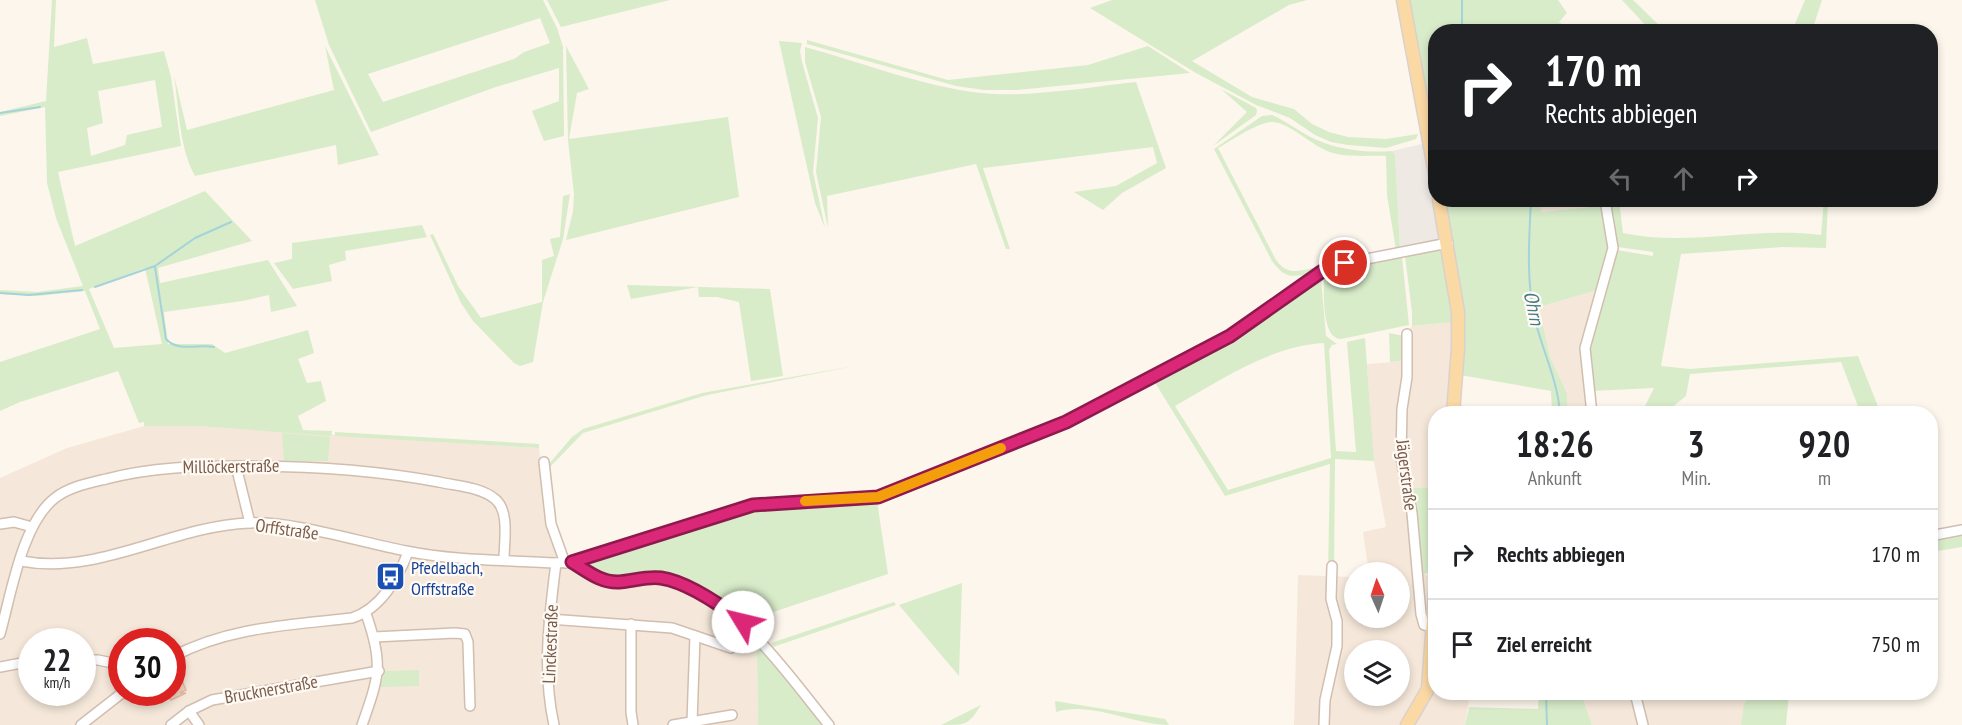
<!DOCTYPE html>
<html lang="de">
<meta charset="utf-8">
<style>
body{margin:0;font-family:"PT Sans Narrow",sans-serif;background:#f6f6f6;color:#202124;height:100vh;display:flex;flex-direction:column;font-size:22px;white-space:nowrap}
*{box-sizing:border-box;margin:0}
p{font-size:20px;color:#757577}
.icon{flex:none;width:33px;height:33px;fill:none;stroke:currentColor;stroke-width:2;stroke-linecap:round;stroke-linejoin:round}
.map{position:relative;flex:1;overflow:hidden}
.panel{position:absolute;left:1428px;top:406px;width:510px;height:294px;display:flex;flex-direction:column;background:#fff;border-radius:24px;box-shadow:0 3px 9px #0003}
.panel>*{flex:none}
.top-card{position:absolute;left:1428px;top:24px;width:510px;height:183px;border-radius:24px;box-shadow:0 3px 9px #0003;background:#202124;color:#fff;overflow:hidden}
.needle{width:39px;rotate:357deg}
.buttons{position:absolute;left:1344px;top:562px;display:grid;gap:12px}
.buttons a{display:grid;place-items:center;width:66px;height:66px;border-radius:50%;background:#fff;box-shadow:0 3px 9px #0003;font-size:30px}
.speed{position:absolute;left:18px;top:628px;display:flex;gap:12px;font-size:30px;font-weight:700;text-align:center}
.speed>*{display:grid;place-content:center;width:78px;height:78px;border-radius:50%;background:#fff;box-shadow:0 3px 9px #0003;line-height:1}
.speed small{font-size:15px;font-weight:400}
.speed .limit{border:9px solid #d22;background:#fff;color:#111}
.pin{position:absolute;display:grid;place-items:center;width:51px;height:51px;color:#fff;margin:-26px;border:3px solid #fff;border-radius:50%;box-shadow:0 2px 6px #0007}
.me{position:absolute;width:66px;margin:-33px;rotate:306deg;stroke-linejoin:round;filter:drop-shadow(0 0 4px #0008)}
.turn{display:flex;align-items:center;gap:21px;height:126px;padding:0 18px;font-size:27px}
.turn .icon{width:78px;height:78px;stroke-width:2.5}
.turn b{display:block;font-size:42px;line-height:51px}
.lanes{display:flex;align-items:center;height:57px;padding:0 18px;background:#0003;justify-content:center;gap:30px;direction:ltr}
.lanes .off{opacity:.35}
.eta{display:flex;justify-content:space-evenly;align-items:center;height:102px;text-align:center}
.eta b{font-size:36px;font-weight:800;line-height:42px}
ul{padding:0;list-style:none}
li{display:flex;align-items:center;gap:18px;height:90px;padding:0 18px;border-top:2px solid #e0e0e0}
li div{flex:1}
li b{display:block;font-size:22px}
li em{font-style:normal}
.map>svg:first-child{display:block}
.residential{fill:#f5e8da;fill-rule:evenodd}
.industrial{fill:#efe9e4}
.green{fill:#d8ecc9;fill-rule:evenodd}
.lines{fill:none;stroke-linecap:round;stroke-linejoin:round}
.stream{stroke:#a5d3da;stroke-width:2}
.building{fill:#f3d5c3;stroke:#e6bba3;stroke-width:1.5}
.minor-casing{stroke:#d1beb0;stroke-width:12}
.major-casing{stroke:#dad1cd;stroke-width:15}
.minor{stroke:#fff;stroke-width:9}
.major{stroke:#fbd9a5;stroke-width:12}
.route-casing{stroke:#8e194d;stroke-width:15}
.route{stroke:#db2777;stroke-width:10}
.slow{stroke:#f59e0b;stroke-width:10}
.labels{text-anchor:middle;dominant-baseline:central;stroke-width:4.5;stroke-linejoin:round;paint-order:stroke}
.street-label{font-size:18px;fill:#7a5c4d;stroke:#fffaf3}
.transit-label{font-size:18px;fill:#164399;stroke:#fffaf3;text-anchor:start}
.water-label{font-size:20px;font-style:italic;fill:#437c86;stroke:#fffaf3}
</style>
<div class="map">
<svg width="1962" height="725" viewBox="0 0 1962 725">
<rect width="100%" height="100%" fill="#fdf6ec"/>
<g class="residential">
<path d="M1542,200H1590L1589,207L1541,212Z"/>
<path d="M1601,289L1588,340L1594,414H1567V393L1550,357L1539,307Z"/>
<path d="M1455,322L1450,414H1436L1435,487L1411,488L1424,574L1435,580L1436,693H1470L1465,725H1294L1298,575L1354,577V618H1400V573H1369L1363,532L1386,527L1373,456L1367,364L1404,361V336L1412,326ZM1354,651H1400V696H1354Z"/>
<path d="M144,426H198L539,448L549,526L556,550L594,578L649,580L675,585L725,611L753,636L757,652L758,725H0V478L67,448ZM32,642H82V693H32ZM122,642H172V693H122Z"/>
<path d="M1581,693H1734L1748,697L1741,725H1592Z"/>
</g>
<path class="industrial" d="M1426,143L1444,239L1400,249L1395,154L1392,151Z"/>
<g class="green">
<path d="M52,0H56L54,47L87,38L93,64L164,51L171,77L181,146L58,172L75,246L205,191L252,241L158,268L160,283L268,260L297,306L271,312L269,295L242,301L164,312L168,344H212L225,353L308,330L314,353L298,359L307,383L321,381L326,401L298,416L303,430L332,431L331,436L198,426H144V422L139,423L118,371L20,402L0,411V362L100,329L85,291L37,296L0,294V290L37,292L83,286L56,218L47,183L45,107L0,116V112L46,101ZM155,80L162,127L127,135L125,145L91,156L87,128L103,123L98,91ZM145,268L162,344L114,348L89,289Z"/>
<path d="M315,0H543L557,28L563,47L564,136L544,141L532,111L559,101V68L496,87L371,132L329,45ZM540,18L550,43L524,52L514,59L383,102L368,74Z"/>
<path d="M547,0H670L561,27Z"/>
<path d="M1112,0H1307L1289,5L1192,61L1252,97L1294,109L1312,124L1329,132L1348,137L1386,139L1418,134L1416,139L1386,148L1348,145L1331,142L1315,135L1290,118L1256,105L1196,73L1090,8Z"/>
<path d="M1406,0H1558L1567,13L1559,22L1571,31L1436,32L1435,135L1431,132Z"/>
<path d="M1622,0H1633L1665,31H1651Z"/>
<path d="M1805,0H1822L1812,31H1792Z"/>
<path d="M807,40L948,80L1088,65L1148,46L1190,73L1017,90H984L956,86L807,44Z"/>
<path d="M779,41L802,43L800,51L802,62L818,118L813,172L825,228L815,203Z"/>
<path d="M325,46L379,155L338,165L336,145L195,176C179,147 179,108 174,75L187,130L334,90Z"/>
<path d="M566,46L589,89L577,93L569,139L728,117L739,197L566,240L573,211L574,194L568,140Z"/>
<path d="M805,47C860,62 925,87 981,93C1027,98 1090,87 1136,82L1166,168L1122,193L1103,210L1074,192L1116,186L1157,163L1153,147L983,168L1010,249H1006L976,164L827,196L828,228L816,172L821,117L805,62Z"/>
<path d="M1221,89L1256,108L1257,111L1256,115L1213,146L1247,112Z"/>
<path d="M1272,115C1288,122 1301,133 1317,140C1339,150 1368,153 1392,151L1395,154L1400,249L1396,250L1387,195L1386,156C1369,155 1346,158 1330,152C1312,146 1290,123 1273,122C1258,122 1232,140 1218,148L1276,260C1289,277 1299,270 1319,267L1313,274C1292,276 1286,280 1272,261L1214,149L1262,116Z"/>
<path d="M570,194L563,239L543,302L533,362L520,366L514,363L473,321L461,303L430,235L433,234L458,286L481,318L542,302V260L554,256L550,239L560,237L563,196Z"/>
<path d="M1443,200H1542L1541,212L1589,207L1590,200H1603L1611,238L1601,289L1539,307L1550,357L1567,393V414H1552L1551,391L1460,375Z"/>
<path d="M1606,200H1619L1623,233C1689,247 1755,226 1821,235L1824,200H1828L1826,248L1783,247L1681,254L1661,366L1690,369L1858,356L1881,414H1861L1841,362L1690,374L1686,396L1664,414H1641L1654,388L1591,391L1587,348L1616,250L1653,256V252L1618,247L1615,244Z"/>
<path d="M422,225L427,237L345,251L346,260L329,265L332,281L293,289L274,263L292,259V243Z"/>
<path d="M1443,248L1455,322L1412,326V312L1405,256Z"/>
<path d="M1395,255L1402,257L1409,325L1341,339C1321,339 1324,290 1324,274L1326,271Z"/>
<path d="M1317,278L1321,279L1326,336L1337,344L1332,345L1329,350L1336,451L1356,452L1347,342L1365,338L1374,461L1335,459L1334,576H1328L1330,464L1225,496L1154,381L1069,427L881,502L883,497L1153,379L1155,381ZM1324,343L1331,458L1228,490L1175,406C1221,380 1270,346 1324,343Z"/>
<path d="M627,285L770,289L783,376L751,381L739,302L717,297H699L698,287L631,299Z"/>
<path d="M1389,333L1404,336V361L1390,362Z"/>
<path d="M854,366L707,395L583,433L548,469L549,464L572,437L583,429L702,393Z"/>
<path d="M335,432L539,444V448L335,436Z"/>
<path d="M282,433L330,437L328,461H284Z"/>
<path d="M1435,487V547L1433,571L1424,574L1421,569L1411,488Z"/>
<path d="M877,501L888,574L746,621L729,607L677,580L649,575L608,578L579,564L738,510Z"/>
<path d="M1962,533V547L1931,552L1930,538Z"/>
<path d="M962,583L959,676L899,605Z"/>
<path d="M894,602L896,605L773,647L771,643Z"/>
<path d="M753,636L827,725H758L757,652Z"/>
<path d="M419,670V686L380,687L385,671Z"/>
<path d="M1539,693H1581L1592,725H1465L1469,707L1538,709Z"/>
<path d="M1751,693H1789L1786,725H1741L1744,704Z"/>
<path d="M1055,701L1165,719L1169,725C1133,725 1092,701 1056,712Z"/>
<path d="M981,705C968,725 967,725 941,725Z"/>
</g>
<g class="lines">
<g class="stream">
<path d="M1462,0V32"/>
<path d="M1470,32L1505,27L1510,32"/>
<path d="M0,113L40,107"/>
<path d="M1531,200C1529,240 1526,280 1535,320C1543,352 1558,381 1560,414"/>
<path d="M155,267L166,339C177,352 198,344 214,347"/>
<path d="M95,287L155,266L195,238L231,222"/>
<path d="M0,293L29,295L82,290"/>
<path d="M1546,693L1547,725"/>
</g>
</g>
<path class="building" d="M178,672L186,690L180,693H186L171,700L169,697L162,700L159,693H172V675Z"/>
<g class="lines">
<defs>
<g id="minor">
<path d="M1407,334V377L1402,409L1401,458L1412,513L1421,614L1424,625L1436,627"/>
<path d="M1592,414L1585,348L1613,248L1605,200"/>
<path d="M544,462L551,524L565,563"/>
<path d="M236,466L250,523"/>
<path d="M0,524L14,522L32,527"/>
<path d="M1930,536L1962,530"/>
<path d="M21,561C99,576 171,526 249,523C294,521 359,542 406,551C455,561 506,560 556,563L572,562L753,505L878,497L1066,422L1230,336L1331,266L1448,243"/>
<path d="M572,562C583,569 596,579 608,582C632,586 653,573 677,582C744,608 785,671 829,725"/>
<path d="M549,619L672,628L731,648"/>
<path d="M631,624V712L633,725"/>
<path d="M0,634C11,595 22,523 55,498C69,487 89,483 106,479C152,467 197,466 245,466C311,466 374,470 439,482C456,486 481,487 495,499C510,511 504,542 504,559"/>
<path d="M374,637L455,633L465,634L468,642L470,706"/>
<path d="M172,657C228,627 290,625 352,618C380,609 398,579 408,552"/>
<path d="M82,660H98L122,665"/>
<path d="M0,667L32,661"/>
<path d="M1635,693L1643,725"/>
<path d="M189,711L199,725"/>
<path d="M692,722L695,636"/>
<path d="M81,725L122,693"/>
<path d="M171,725L189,711L212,700L379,671"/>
<path d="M362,725C379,677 384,664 366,614"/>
<path d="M554,725C542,671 549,618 556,563"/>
<path d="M673,725L732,715"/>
<path d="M1324,725L1325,700L1337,646V621L1331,599L1332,566"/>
</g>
<g id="major">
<path d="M1403,0L1436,179"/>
<path d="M1439,200L1458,312V348L1453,414"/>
<path d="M1407,725L1428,689L1436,580"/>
</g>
</defs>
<use href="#minor" class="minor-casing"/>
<use href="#major" class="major-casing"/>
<use href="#minor" class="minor"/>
<use href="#major" class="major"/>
</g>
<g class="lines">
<defs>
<path id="route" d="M743,622C722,606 688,582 661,578C647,576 633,581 619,582C601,583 587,571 572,562L753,505L878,497L1066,422L1230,336L1321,272L1330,266L1345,263"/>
</defs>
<use href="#route" class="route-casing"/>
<use href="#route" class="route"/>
<path class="slow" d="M805,501L878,497L1001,448"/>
</g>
<defs>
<symbol id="bus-square" viewBox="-11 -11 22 22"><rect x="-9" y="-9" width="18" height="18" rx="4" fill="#1a4fb4" stroke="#fffaf3"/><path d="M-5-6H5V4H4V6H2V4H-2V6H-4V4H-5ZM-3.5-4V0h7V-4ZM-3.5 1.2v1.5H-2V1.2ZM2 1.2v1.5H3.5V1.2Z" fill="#fff"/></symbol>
</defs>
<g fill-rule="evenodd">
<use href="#bus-square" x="374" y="560" width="33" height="33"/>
</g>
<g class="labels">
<g class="street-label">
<text transform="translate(231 466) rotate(-1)">Millöckerstraße</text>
<text transform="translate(1407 475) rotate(83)">Jägerstraße</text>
<text transform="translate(287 529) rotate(8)">Orffstraße</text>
<text transform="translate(550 644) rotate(-88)">Linckestraße</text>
<text transform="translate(271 689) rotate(-10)">Brucknerstraße</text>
</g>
<g class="transit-label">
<text x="411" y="567">Pfedelbach,<tspan x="411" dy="21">Orffstraße</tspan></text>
</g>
<g class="water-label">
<text transform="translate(1534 308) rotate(78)">Ohrn</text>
</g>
</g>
</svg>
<div class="buttons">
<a><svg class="needle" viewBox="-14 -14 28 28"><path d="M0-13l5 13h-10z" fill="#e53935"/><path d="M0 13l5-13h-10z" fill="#757577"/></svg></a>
<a><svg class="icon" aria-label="layers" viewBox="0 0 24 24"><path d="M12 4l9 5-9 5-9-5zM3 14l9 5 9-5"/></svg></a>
</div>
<div class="speed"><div>22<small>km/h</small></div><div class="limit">30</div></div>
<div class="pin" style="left:1345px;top:263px;background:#d93025"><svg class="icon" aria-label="arrive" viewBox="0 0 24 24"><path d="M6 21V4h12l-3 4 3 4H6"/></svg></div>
<svg class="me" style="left:743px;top:622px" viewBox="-20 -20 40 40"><circle r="19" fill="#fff"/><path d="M0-13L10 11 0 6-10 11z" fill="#db2777"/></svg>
<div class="top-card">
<div class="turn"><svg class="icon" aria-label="right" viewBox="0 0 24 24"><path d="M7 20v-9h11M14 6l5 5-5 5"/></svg><div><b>170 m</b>Rechts abbiegen</div></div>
<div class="lanes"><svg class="icon off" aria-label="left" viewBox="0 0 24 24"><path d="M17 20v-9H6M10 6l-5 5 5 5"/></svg><svg class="icon off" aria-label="ahead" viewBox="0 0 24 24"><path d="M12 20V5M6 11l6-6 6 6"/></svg><svg class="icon" aria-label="right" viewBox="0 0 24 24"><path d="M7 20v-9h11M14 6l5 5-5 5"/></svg></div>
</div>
<section class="panel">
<div class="eta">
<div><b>18:26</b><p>Ankunft</p></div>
<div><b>3</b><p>Min.</p></div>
<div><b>920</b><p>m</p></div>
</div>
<ul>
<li><svg class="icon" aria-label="right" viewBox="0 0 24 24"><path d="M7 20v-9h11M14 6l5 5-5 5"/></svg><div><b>Rechts abbiegen</b></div><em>170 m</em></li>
<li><svg class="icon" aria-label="arrive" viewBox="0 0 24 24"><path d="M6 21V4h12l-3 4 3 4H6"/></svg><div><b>Ziel erreicht</b></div><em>750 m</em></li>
</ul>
</section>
</div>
